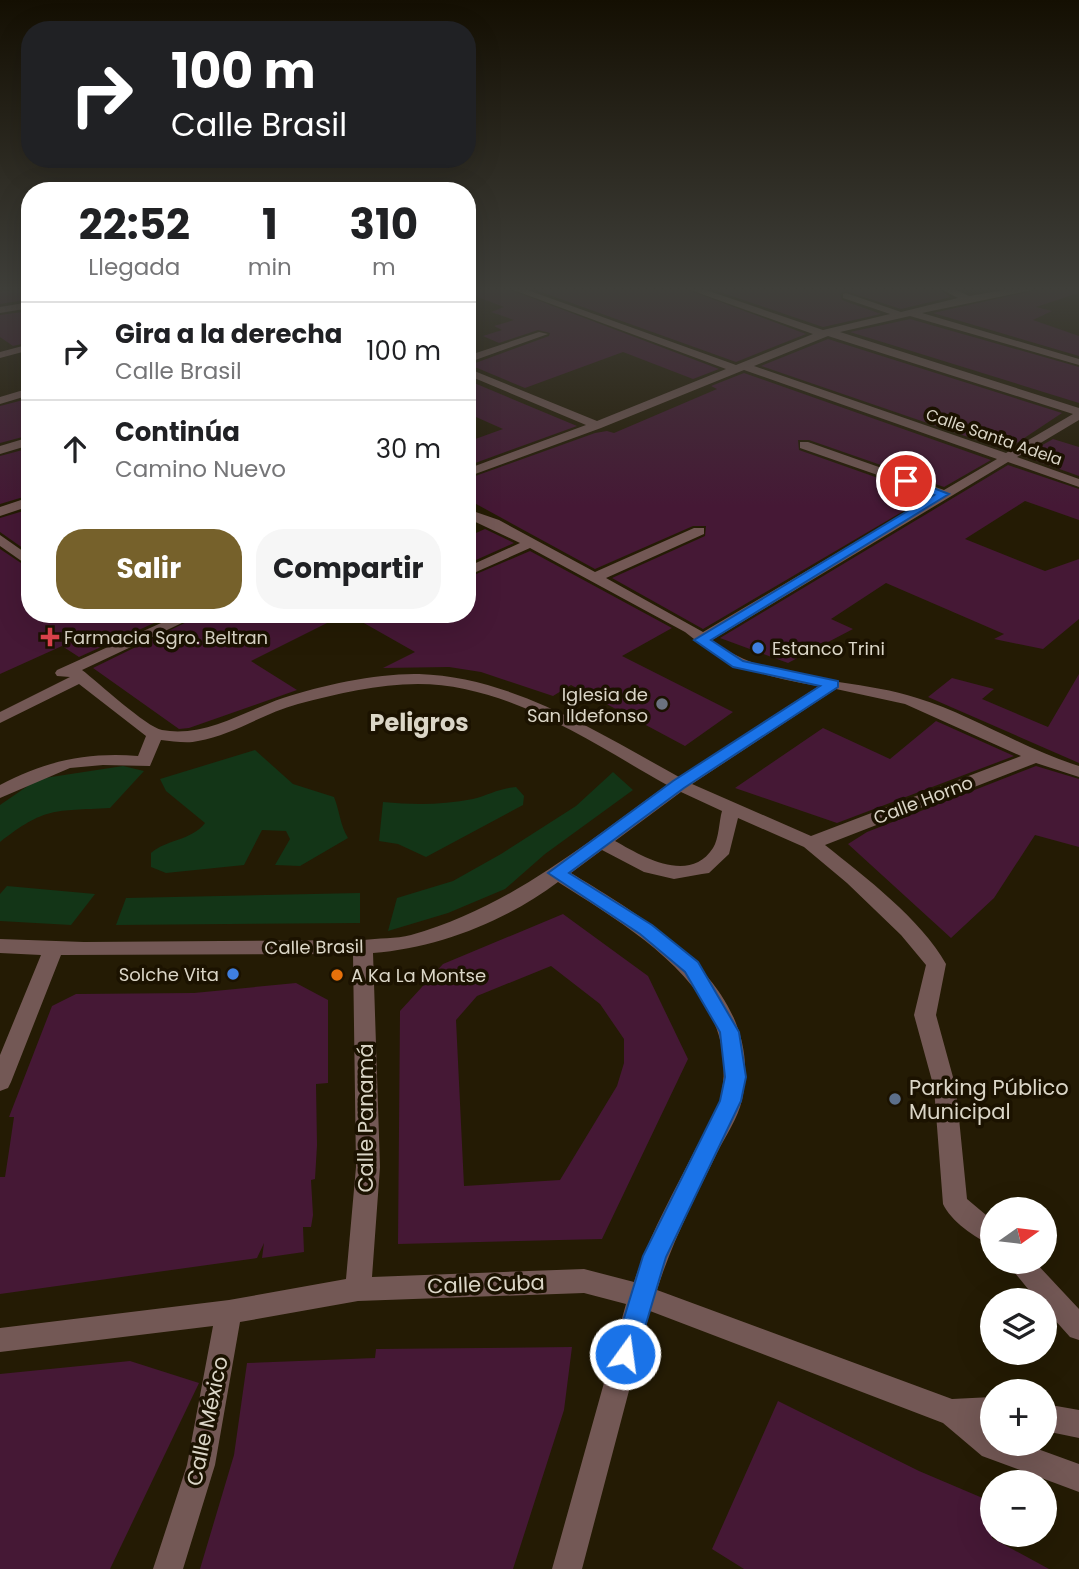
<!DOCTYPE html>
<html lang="es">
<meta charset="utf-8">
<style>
body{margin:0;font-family:Poppins,sans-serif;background:#f6f6f6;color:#202124;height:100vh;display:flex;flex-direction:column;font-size:26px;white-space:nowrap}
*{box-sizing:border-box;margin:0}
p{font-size:23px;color:#757577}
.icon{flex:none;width:38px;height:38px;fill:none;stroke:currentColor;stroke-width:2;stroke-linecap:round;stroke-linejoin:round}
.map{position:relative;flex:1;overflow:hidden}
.drawer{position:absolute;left:21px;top:182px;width:455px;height:441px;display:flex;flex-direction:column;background:#fff;border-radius:28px;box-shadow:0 7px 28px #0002}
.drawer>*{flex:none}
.banner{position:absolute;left:21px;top:21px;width:455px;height:147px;border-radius:28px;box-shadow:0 7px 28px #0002;background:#202124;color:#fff;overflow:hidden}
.needle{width:46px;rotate:76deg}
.buttons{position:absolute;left:980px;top:1197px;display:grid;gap:14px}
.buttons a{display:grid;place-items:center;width:77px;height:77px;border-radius:50%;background:#fff;box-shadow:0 7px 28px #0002;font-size:35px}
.pin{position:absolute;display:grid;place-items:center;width:60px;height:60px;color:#fff;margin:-30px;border:4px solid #fff;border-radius:50%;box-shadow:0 2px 7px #0007}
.me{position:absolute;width:77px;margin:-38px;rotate:14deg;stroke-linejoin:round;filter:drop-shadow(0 0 5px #0008)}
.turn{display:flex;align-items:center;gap:24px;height:147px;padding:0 35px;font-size:32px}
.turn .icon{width:91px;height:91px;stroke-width:2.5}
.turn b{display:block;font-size:49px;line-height:60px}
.eta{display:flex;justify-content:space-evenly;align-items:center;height:119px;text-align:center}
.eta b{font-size:42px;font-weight:700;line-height:49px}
.action{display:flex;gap:14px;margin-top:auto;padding:14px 35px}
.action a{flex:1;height:80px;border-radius:28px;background:#76612b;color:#fff;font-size:28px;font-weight:700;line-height:80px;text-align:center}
.action a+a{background:#f6f6f6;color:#202124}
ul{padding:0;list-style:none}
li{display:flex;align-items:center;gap:21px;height:98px;padding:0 35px;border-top:2px solid #e0e0e0}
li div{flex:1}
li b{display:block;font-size:26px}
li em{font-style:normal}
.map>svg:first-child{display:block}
.green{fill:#133517}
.building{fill:#451835;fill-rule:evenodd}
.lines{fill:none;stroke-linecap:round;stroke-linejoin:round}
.minor{fill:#735855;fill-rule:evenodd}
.route{fill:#1a73e8;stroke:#114b97;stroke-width:2}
.health-dot{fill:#e0444e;stroke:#1b1200;stroke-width:2.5}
.shop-dot{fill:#3f7fe0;stroke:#1b1200;stroke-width:2.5}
.worship-dot{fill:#6b7280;stroke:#1b1200;stroke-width:2.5}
.food-dot{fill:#e8710a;stroke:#1b1200;stroke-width:2.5}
.service-dot{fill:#5c6f8a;stroke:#1b1200;stroke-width:2.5}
.labels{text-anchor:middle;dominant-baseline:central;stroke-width:7;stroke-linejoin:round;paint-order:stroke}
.far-street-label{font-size:16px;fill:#dbd6c7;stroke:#1b1200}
.poi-label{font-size:18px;fill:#dbd6c7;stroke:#1b1200;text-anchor:start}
.street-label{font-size:18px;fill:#dbd6c7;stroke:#1b1200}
.near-poi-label{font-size:21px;fill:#dbd6c7;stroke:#1b1200;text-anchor:start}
.near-street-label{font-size:21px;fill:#dbd6c7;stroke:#1b1200}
.district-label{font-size:24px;font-weight:bold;fill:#dbd6c7;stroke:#1b1200}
</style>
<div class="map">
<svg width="1079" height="1569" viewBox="0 0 1079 1569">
<rect width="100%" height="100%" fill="#241b04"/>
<g class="green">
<path d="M255,750L293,784L334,797C340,812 340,825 348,838L300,866L275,865L290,839L286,831L262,830L244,865L166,873L151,867V853C167,839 191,841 205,823L166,791L160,779Z"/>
<path d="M123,766L144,771L110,808C54,811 45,807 0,842V805L38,779Z"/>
<path d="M613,772L633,790L545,854L505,889L448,913L388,931L397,898L453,881L501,854L576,806Z"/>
<path d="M516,787L524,796L523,805L426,857L398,844L379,841L383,802C414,805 442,805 473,799C488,795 500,788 516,787Z"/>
<path d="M7,886L95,894L71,925L0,921V894Z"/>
<path d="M360,893V923L116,925L126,898Z"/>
</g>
<g class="building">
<path d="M30,287V299L0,304V292Z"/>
<path d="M467,287H503L719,369L693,379L623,352L525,388L470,365L549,336L550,333L538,330L499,343L483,336L502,330L494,326L514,320L491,312L504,307L467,293Z"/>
<path d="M527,287H680L806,334L736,362Z"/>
<path d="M705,287H935L951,297L901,309L845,291L840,294L842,300L881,314L823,327Z"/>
<path d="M1050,287H1077L1078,293L1036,307L1052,311L1033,320L1079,336V356L933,313Z"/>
<path d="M30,311V342L13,346L0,337V315Z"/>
<path d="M910,319L1079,367V403L850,332Z"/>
<path d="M828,339L1062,413L1006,450L761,366Z"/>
<path d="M744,373L991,460L944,487L809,440H798L799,450L929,496L703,629L612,578L705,536L706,526H693L595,569L467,499V479L595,433L607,431L614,433L717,389L711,386Z"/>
<path d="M467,380L577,426L467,466V442L503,429L467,413Z"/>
<path d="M27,399L30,400V435L0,443V406Z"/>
<path d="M1053,439L1079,447V476L1023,456Z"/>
<path d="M30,448V495L0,504V456Z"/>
<path d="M1008,465L1079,489V520L1025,501L965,539L1045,571L1079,559V619L1043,649L994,639L1004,634L886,583L831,619L853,629L788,663L720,638Z"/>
<path d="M30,509V553L0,532V518Z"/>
<path d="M485,529L514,543L467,564V537Z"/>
<path d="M0,549L30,569V614H174L79,657L62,646L0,674Z"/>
<path d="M530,551L672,628L622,656L733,712L685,746L571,685L553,696L481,672L449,667L383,668L415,652L348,614H467V578Z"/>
<path d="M203,614H345L251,661L297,690L189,728L179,729L93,668Z"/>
<path d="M1079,674V763L928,697L952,678L994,689L982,699L1048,727Z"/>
<path d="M936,721L1014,756L837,823L735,788L823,728L890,759Z"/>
<path d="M1036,766L1079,779V847L1035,835L994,898L951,938L848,844L867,832Z"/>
<path d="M563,914L648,976L688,1059L602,1239L398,1244L400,1011L443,964ZM551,966L600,1004L624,1039V1063L617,1086L560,1180L464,1186L456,1020L477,996Z"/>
<path d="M296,983L328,1000V1083L316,1084L317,1145L315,1179L311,1180L313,1215L311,1227H303L304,1252L262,1258L264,1243L257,1258L0,1294V1177H5L9,1151L14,1117H9L52,1006L76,994L194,993Z"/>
<path d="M572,1347L564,1410L513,1569H200L234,1455L247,1363L375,1358L376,1349Z"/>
<path d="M130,1361L199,1383L110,1569H0V1374Z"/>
<path d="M778,1401L919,1471L992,1502V1538L1049,1569H744L712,1549Z"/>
</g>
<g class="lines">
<g class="minor">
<path d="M505,287H519L736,365L813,334L682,287H697L823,330L890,314L843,298V294L846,293L901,312L958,298L937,287H950L969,296L1023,287H1047L922,313L1079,359V365L910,316L840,332L1079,408V420L1017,457L1079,479V487L1008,462L712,640C768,684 852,677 917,698C973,715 1023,749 1079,766V777L1036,763L825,845C865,877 921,919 946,964L936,1015L956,1088L967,1199L992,1220V1245C976,1239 950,1220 943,1204L934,1088L914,1015L926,965L901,935L847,883L804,847L738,818L729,854L709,873L702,874L674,879L644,872L602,850L571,873C650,921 766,989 742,1100C738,1118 725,1137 717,1153C695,1198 672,1242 657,1290L952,1399L992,1397V1423L987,1424L992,1428V1444H1024L1079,1464V1492L982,1456L943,1423L650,1311L582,1569H552L626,1304L584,1293L358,1301L240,1322L215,1465L183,1569H153L187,1465L213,1326L0,1352V1328L229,1300L346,1279L356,1167L353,954L61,955L11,1082L8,1088L0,1091V1055L41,955L0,953V939L84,942L363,940C378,938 396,939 411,935C512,906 583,845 667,785C592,743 508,684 418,684C378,684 336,694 298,704C264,713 233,735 198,741C187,744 173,741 161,740L150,766L103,765L70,768L0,798V785C45,761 87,752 138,756L146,736L79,684L0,723V712L70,677L57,676L55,673L57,670L181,614H201L82,670C98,682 146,727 162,730C204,738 245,711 283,698C322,685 379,673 419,674C513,677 599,733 679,777L819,686C765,677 726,666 685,632L530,548L467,576V567L520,543L467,518V509L499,520L595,572L694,528H704V534L606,578L703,632L935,495L800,448V442H808L944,490L997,459L744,370L601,428L467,477V469L586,425L467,375V368L597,421L726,369ZM828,336L1073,414L1006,453L754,366ZM836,689L905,704L1021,756L811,836L692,784ZM681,792L722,811C719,821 719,839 713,848C689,885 642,856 615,841ZM558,882C633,930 746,993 720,1100C716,1116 704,1133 696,1148C674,1192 649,1235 634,1282L584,1269L372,1277L380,1167L373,953C438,948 506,921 558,882Z"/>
<path d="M30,302V308L0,313V307Z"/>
<path d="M539,332L548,334L467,363V356Z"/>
<path d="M30,344V350L0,358V352Z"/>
<path d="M30,388V395L0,404V397Z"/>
<path d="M30,437V445L0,454V446Z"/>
<path d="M30,497V506L0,516V507Z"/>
<path d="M0,535L30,556V567L0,546Z"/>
<path d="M1006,1262H1035L1079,1309V1340L1070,1337L1045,1309V1300H1037Z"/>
<path d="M1045,1404L1079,1410V1438L1045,1431Z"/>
</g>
</g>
<linearGradient id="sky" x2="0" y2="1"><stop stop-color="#140f02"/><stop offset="0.57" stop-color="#3f3f3a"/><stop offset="1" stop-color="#3f3f3a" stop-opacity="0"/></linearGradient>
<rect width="1079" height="507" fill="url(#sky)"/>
<path class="route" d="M902,479H910L949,494L711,640L743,661L838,681V687L684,788L569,873L652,925L698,962L739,1032L746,1077L741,1101L666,1257L637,1354L634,1362L625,1366L617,1362L613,1354L643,1256L720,1101L725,1077L720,1032L685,972L640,934L548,873L673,781L820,686L733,667L694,640L934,495L902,484Z"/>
<path class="health-dot" d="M46.5 626.5h7v7h7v7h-7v7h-7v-7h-7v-7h7z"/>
<g class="shop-dot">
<circle cx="758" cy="648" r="7"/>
<circle cx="233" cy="974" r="7"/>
</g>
<circle class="worship-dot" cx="662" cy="704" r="7"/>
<circle class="food-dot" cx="337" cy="975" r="7"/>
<circle class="service-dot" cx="895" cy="1099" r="7"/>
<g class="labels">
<g class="far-street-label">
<text transform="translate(994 437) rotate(19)">Calle Santa Adela</text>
</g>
<g class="poi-label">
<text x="64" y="637">Farmacia Sgro. Beltran</text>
<text x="772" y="648">Estanco Trini</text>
<text x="648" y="694" text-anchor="end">Iglesia de<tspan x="648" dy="21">San Ildefonso</tspan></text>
<text x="219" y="974" text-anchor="end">Solche Vita</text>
<text x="351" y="975">A Ka La Montse</text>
</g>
<g class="street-label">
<text transform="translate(923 800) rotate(-21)">Calle Horno</text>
<text transform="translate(314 947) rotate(-1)">Calle Brasil</text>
</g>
<g class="near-poi-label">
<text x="909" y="1087">Parking Público<tspan x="909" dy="24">Municipal</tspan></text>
</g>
<g class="near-street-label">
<text transform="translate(365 1118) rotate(-90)">Calle Panamá</text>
<text transform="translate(486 1284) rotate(-2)">Calle Cuba</text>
<text transform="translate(207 1421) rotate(-78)">Calle México</text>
</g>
<g class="district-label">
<text x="419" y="722">Peligros</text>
</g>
</g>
</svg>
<div class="buttons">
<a><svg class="needle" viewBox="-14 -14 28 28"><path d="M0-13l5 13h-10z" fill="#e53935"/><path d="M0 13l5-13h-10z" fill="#757577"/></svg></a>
<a><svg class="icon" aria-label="layers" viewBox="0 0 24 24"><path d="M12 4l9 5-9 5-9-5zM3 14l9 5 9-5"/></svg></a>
<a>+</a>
<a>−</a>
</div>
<div class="pin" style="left:906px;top:481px;background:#d93025"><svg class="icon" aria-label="arrive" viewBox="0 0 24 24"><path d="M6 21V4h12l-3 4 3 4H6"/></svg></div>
<svg class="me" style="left:625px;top:1354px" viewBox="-20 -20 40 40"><circle r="17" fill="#1a73e8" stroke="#fff" stroke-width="3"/><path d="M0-11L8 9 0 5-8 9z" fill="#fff"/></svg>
<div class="banner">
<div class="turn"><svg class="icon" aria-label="right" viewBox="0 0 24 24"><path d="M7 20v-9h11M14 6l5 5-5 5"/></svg><div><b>100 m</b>Calle Brasil</div></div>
</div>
<section class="drawer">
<div class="eta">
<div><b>22:52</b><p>Llegada</p></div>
<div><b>1</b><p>min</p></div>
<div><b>310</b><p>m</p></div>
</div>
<ul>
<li><svg class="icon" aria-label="right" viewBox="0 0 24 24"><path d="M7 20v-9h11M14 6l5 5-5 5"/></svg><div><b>Gira a la derecha</b><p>Calle Brasil</p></div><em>100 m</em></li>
<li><svg class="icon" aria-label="ahead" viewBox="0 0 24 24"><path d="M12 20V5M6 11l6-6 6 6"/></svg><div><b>Continúa</b><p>Camino Nuevo</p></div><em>30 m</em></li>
</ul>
<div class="action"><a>Salir</a><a>Compartir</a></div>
</section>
</div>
